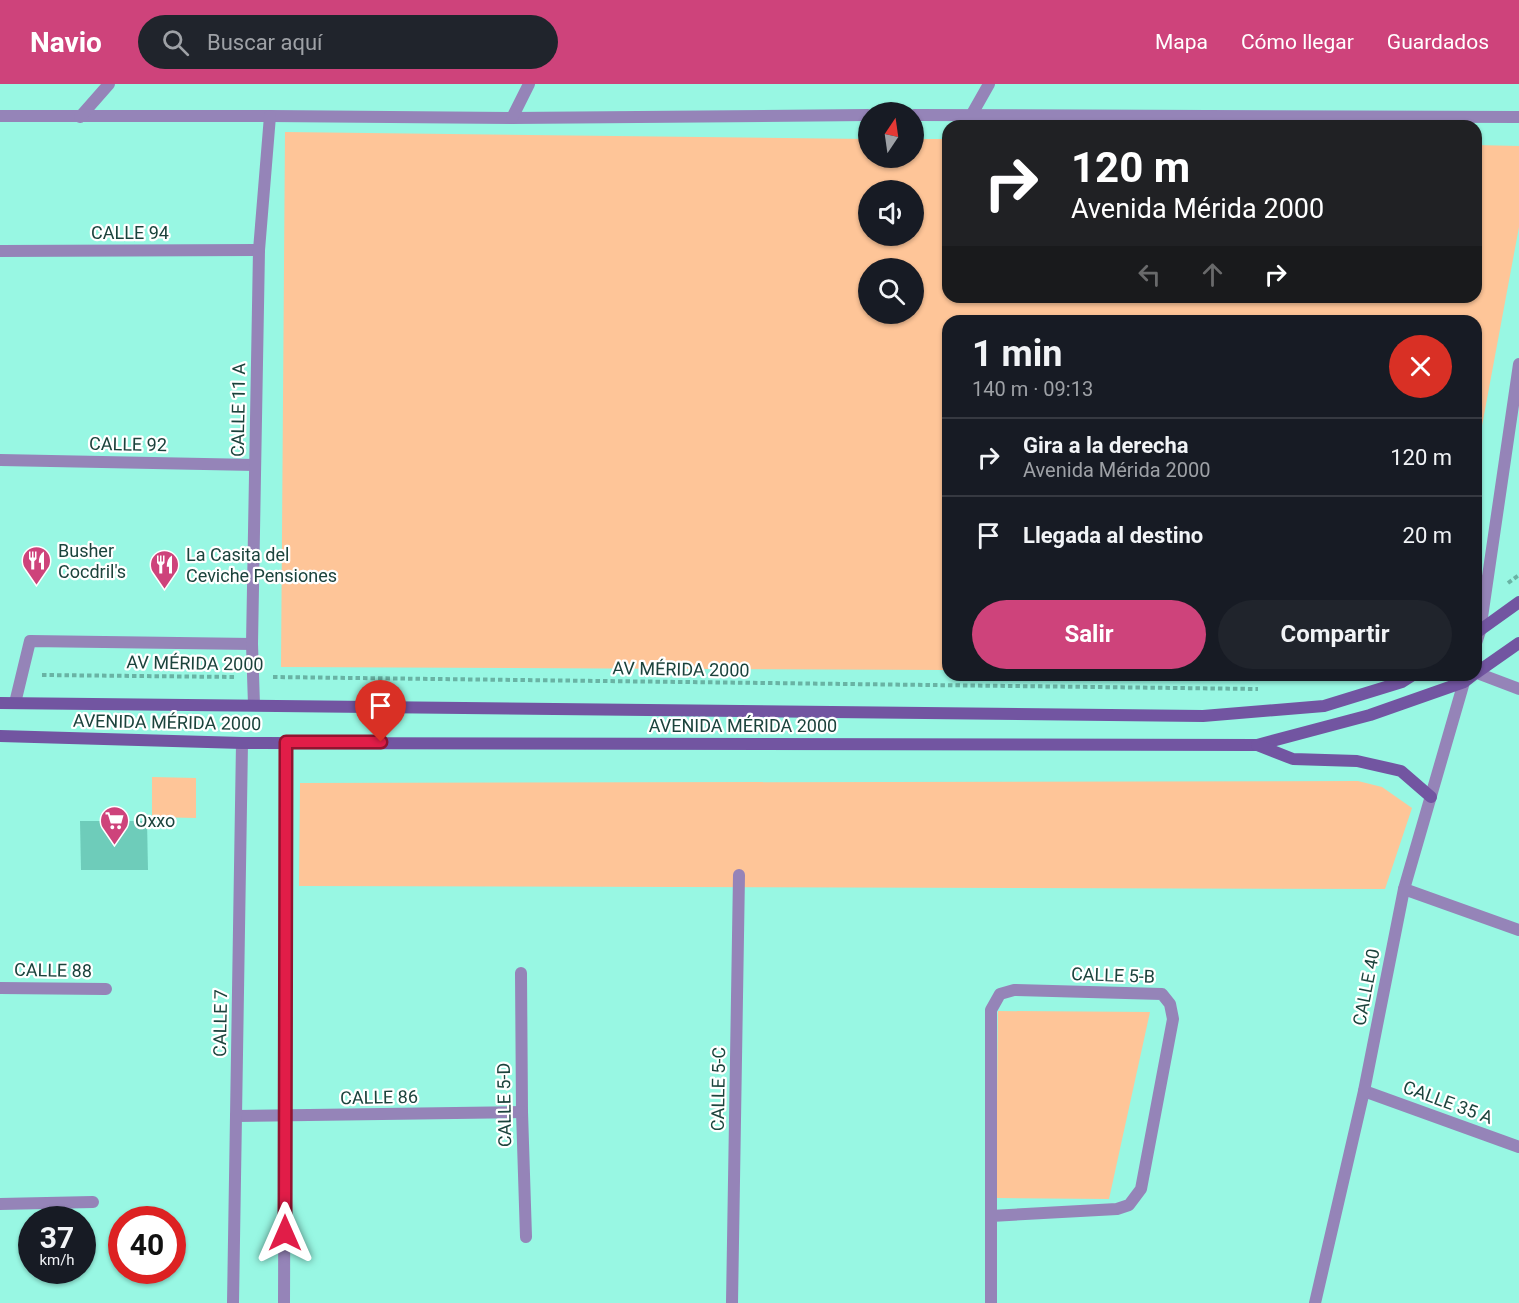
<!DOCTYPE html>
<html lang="es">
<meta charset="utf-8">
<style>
body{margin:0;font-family:Roboto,sans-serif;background:#20242c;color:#f1f3f6;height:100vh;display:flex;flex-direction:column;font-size:22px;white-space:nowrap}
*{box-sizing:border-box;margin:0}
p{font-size:20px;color:#9ea1a6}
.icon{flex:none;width:33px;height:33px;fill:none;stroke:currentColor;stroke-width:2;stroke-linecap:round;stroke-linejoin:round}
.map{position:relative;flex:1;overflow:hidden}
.panel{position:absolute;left:942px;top:231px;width:540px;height:366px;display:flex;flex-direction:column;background:#171b24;border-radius:18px;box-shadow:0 2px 4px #0004}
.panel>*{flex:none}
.banner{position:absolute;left:942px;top:36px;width:540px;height:183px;border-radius:18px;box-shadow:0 2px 4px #0004;background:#202124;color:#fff;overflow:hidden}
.needle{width:39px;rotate:13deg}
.fabs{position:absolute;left:858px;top:18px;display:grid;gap:12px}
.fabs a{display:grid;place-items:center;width:66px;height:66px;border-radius:50%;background:#171b24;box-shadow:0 2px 4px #0004;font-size:30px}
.speed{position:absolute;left:18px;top:1122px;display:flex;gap:12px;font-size:30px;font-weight:700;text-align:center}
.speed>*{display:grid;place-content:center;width:78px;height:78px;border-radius:50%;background:#171b24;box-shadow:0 2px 4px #0004;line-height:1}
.speed small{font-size:15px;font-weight:400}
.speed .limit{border:9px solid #d22;background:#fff;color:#111}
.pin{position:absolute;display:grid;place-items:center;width:51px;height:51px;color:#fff;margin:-62px -26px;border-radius:50% 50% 50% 0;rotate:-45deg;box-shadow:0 0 6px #0007}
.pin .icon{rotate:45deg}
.me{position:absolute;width:66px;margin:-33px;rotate:0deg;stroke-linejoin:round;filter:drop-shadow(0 0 4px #0008)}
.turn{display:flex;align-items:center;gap:21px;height:126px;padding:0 30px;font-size:27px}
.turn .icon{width:78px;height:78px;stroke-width:2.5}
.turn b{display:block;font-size:42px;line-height:51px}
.lanes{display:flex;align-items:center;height:57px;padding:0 30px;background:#0003;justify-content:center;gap:30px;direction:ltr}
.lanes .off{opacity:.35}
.round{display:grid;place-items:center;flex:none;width:63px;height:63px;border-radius:32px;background:#20242c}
.overview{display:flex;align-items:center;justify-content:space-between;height:102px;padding:0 30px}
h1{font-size:36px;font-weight:700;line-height:45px}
.action{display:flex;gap:12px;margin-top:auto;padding:12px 30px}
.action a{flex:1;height:69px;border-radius:36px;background:#ce437b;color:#fff;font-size:24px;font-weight:700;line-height:69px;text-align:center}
.action a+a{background:#20242c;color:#f1f3f6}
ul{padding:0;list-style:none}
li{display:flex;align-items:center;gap:18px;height:78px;padding:0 30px;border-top:2px solid #363941}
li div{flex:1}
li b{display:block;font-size:22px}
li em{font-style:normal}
header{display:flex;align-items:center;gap:36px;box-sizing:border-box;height:84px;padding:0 30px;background:#ce437b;color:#fff}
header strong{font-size:28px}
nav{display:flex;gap:33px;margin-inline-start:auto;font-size:21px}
.search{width:420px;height:54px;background:#20242c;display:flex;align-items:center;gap:15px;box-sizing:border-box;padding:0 21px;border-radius:33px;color:#9ea1a6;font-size:22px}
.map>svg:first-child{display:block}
.green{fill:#fec598;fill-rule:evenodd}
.building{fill:#6eccba}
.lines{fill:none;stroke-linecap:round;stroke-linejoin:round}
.path{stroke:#69b3a4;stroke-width:4;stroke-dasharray:4.5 3;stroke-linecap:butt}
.service{stroke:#9584b8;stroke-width:12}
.minor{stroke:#9584b8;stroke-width:12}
.tertiary{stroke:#9584b8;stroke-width:12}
.secondary{stroke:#7255a1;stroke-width:12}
.route-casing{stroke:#92132f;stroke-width:15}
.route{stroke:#e11d48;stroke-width:10}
.labels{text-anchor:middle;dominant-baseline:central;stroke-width:4.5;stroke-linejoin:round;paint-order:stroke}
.street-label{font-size:18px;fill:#1b433c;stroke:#fff}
.poi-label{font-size:18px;fill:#1b433c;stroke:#fff;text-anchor:start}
</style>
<header>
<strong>Navio</strong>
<div class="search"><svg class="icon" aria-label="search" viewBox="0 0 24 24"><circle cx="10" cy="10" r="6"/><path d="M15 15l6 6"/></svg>Buscar aquí</div>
<nav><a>Mapa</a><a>Cómo llegar</a><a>Guardados</a></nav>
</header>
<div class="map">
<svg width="1519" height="1219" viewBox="0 0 1519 1219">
<rect width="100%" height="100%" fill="#98f7e3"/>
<g class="green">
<path d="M285,48L868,55V74H914V55H948V213H1476V61L1519,62V143L1476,374V237H948V586L281,583ZM868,106H914V152H868ZM868,184H914V230H868Z"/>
<path d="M152,693L196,694V734L152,733Z"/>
<path d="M1358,697L1382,703L1412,724L1385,805L299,802L300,699Z"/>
<path d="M998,927L1150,928L1109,1115L996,1114Z"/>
</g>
<path class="building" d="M80,737H147L148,786H81Z"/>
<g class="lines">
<g class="path">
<path d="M1508,499L1519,491"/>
<path d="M42,591L235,593"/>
<path d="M273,593L1258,605"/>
</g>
<path class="service" d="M15,619L30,557L252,560"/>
<g class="minor">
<path d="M972,30L989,0"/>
<path d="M914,31L1519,33"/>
<path d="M0,32H270L512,34L868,31"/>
<path d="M80,33L109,0"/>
<path d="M512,34L529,0"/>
<path d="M0,167L259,166"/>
<path d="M0,376L255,381"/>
<path d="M1476,559L1480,547L1519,280"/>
<path d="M1477,589L1519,605"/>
<path d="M254,621L252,560L259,166L270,32"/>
<path d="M1404,805L1519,846"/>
<path d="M521,889L522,1028L526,1153"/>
<path d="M0,904L106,905"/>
<path d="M1364,1007L1519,1063"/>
<path d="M236,1032L522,1028"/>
<path d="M0,1120L93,1118"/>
<path d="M991,1132L1117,1125L1129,1121L1141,1105L1173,935L1170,920L1162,910L1014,906L1000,910L991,926V1219"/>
<path d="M732,1219L739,791"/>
</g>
<g class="tertiary">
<path d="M233,1219L242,659"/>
<path d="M284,1219L286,658"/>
<path d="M1315,1219L1364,1007L1404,805L1464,598"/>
</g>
<g class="secondary">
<path d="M1476,549L1519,518"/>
<path d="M1476,589L1519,559"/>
<path d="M0,619L1203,632L1324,622L1402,598L1413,591"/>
<path d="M0,652L242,659L1257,661L1370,631L1464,598L1473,591"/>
<path d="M1257,661L1293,675L1357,677L1401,687L1431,713"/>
</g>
</g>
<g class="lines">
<defs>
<path id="route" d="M285,1149L286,658H381"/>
</defs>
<use href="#route" class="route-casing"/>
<use href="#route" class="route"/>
</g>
<defs>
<symbol id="restaurant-pin" viewBox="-11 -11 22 30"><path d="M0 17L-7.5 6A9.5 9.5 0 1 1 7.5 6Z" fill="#ce437b" stroke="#fff"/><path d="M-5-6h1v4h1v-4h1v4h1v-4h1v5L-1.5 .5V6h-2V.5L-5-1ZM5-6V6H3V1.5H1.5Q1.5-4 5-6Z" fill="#fff"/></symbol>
<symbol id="supermarket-pin" viewBox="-11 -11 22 30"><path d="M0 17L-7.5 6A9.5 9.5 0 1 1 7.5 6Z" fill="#ce437b" stroke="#fff"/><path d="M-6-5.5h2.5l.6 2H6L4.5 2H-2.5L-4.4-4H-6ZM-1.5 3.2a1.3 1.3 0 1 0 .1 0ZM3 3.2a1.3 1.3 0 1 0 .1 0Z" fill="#fff"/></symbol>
</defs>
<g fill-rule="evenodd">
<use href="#restaurant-pin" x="20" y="460" width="33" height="45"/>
<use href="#restaurant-pin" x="148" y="464" width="33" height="45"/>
<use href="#supermarket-pin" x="98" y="720" width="33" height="45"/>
</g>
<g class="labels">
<g class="street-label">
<text x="130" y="148">CALLE 94</text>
<text transform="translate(238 326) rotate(-89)">CALLE 11 A</text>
<text transform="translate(128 360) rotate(1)">CALLE 92</text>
<text transform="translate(195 579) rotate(1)">AV MÉRIDA 2000</text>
<text transform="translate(681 585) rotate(1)">AV MÉRIDA 2000</text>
<text transform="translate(167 638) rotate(1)">AVENIDA MÉRIDA 2000</text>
<text x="743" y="641">AVENIDA MÉRIDA 2000</text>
<text transform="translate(53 886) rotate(1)">CALLE 88</text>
<text transform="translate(1113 891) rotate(2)">CALLE 5-B</text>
<text transform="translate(1366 903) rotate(-79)">CALLE 40</text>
<text transform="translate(220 939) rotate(-89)">CALLE 7</text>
<text transform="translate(718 1005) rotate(-89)">CALLE 5-C</text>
<text transform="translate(379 1013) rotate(-1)">CALLE 86</text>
<text transform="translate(1448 1018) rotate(20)">CALLE 35 A</text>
<text transform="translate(504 1021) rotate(-91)">CALLE 5-D</text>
</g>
<g class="poi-label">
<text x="58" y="466">Busher<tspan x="58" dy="21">Cocdril's</tspan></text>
<text x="186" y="470">La Casita del<tspan x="186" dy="21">Ceviche Pensiones</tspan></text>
<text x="135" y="736">Oxxo</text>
</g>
</g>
</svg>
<div class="fabs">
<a><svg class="needle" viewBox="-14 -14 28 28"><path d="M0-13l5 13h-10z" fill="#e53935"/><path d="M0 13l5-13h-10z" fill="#9ea1a6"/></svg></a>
<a><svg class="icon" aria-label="sound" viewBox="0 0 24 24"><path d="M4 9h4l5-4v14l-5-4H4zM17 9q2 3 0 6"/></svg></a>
<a><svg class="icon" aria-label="search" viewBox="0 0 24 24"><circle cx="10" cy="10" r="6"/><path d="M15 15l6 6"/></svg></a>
</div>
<div class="speed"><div>37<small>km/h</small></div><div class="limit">40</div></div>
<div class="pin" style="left:381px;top:658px;background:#d93025"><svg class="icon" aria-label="arrive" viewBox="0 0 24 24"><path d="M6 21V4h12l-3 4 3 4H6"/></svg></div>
<svg class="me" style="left:285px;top:1149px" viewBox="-20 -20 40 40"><path d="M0-17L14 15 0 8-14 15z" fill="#e11d48" stroke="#fff" stroke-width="4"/></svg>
<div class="banner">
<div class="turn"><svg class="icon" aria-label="right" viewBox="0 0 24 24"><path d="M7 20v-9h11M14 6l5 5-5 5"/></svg><div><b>120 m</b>Avenida Mérida 2000</div></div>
<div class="lanes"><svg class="icon off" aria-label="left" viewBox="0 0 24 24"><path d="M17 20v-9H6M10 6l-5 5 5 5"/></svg><svg class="icon off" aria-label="ahead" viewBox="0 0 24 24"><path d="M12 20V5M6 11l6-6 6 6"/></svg><svg class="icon" aria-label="right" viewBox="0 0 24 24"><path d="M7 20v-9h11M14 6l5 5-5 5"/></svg></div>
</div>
<section class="panel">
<div class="overview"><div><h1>1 min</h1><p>140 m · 09:13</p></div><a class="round" style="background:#d93025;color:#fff"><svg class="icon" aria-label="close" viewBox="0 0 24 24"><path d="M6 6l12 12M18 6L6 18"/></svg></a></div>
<ul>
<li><svg class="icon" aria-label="right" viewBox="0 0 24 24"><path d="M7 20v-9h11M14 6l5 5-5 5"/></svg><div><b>Gira a la derecha</b><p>Avenida Mérida 2000</p></div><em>120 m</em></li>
<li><svg class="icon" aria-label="arrive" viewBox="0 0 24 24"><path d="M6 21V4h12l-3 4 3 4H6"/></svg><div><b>Llegada al destino</b></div><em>20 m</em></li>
</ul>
<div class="action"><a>Salir</a><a>Compartir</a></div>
</section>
</div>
